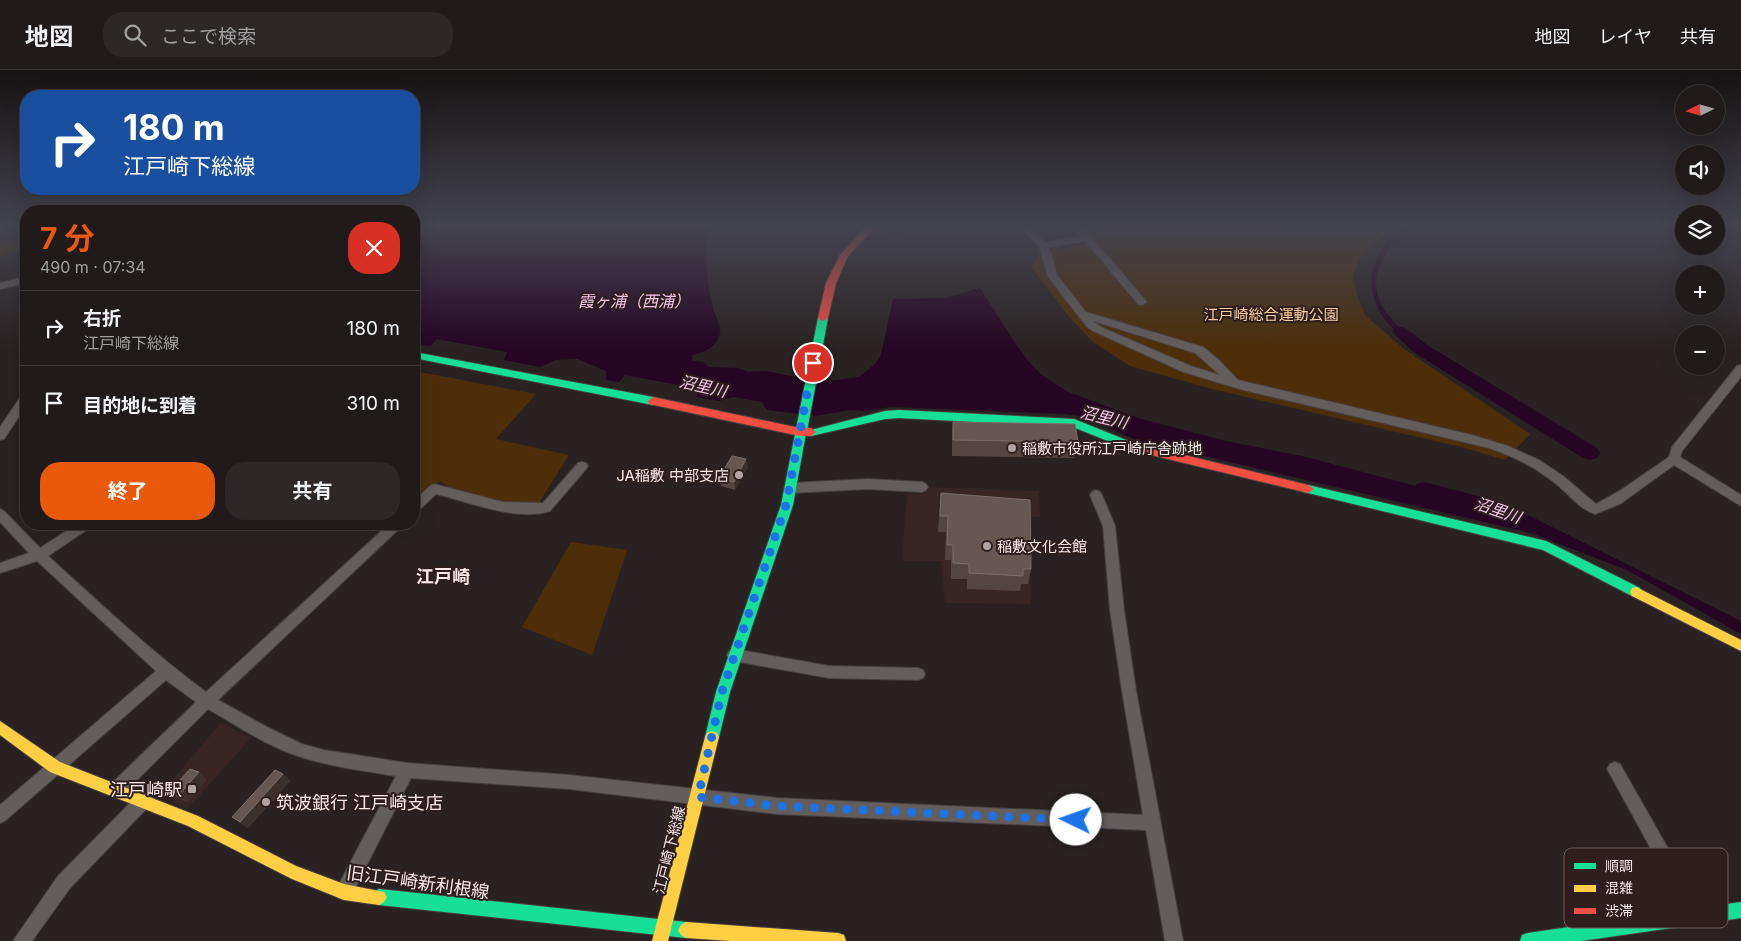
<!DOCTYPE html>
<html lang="ja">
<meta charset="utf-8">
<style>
body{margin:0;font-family:Inter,"Noto Sans JP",sans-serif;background:#2d2727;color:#f1f3f6;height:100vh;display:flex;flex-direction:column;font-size:19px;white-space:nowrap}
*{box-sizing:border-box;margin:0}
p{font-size:16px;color:#a2a1a2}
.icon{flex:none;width:28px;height:28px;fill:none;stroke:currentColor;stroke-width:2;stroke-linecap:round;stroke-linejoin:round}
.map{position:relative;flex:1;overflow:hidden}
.panel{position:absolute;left:20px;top:135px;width:400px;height:325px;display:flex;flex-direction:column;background:#201a1a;border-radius:20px;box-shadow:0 5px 20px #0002,0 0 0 1px #3d3839}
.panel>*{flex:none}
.top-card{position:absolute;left:20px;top:20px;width:400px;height:105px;border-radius:20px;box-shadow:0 5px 20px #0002,0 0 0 1px #3d3839;background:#1a4fa0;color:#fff;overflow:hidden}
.needle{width:32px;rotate:265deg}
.fabs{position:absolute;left:1675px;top:15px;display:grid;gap:10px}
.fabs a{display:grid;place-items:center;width:50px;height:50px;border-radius:50%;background:#201a1a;box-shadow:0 5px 20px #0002,0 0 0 1px #3d3839;font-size:25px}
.pin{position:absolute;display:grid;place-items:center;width:42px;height:42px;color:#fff;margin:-21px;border:2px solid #fff;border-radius:50%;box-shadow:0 1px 5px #0007}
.me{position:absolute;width:55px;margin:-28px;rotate:273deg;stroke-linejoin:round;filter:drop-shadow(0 0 4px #0008)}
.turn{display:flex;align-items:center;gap:18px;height:105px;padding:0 20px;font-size:22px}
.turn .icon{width:65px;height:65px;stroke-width:2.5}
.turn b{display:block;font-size:35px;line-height:42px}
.round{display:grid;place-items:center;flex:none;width:52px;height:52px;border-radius:20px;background:#2d2727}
.summary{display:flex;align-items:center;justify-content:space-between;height:85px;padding:0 20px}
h1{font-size:30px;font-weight:700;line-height:38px;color:#ea580c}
.button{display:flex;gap:10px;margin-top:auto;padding:10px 20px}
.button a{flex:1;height:58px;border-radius:20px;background:#ea580c;color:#fff;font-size:20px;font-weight:700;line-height:58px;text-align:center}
.button a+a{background:#2d2727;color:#f1f3f6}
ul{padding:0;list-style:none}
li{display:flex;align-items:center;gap:15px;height:75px;padding:0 20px;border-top:1px solid #3d3839}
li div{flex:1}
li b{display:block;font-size:19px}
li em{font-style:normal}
header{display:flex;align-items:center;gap:30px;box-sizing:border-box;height:70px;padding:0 25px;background:#201a1a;border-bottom:1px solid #3d3839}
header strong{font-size:24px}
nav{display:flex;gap:28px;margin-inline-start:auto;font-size:18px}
.search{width:350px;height:45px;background:#2d2727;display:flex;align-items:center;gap:12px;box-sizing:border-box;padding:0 18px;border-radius:20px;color:#a2a1a2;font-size:19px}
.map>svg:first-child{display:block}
.built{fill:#3a2525}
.green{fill:#4d2e09}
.water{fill:#260522}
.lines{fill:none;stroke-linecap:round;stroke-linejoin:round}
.river{fill:#260522;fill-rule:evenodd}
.street-casing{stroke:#484040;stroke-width:2}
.fast-casing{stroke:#484040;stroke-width:2}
.slow-casing{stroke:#484040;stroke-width:2}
.jam-casing{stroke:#484040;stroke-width:2}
.street{fill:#635d5c;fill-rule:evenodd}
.fast{fill:#16e098;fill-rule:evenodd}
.slow{fill:#ffcf43;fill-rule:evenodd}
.jam{fill:#f24e42;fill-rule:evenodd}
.wall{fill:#544541}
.shaded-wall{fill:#3c302d}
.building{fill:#665753;stroke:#7c6e6b}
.route{stroke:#1a73e8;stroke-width:9;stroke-dasharray:0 16.2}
.poi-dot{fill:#afa4a4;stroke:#2e1e1e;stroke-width:2}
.labels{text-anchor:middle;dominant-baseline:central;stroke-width:4;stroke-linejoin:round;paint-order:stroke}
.park-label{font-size:15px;fill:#fbcea2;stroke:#2e1e1e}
.poi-label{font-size:15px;fill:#f6eaea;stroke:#2e1e1e;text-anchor:start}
.street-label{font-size:15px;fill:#f6eaea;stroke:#2e1e1e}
.water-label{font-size:16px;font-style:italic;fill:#f6c5ed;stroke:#2e1e1e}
.quarter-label{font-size:18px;font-weight:bold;fill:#f6eaea;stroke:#2e1e1e}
.near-poi-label{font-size:18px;fill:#f6eaea;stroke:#2e1e1e;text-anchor:end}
.near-street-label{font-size:18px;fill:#f6eaea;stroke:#2e1e1e}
.key{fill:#2e1e1e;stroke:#6a5b5b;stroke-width:1}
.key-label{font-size:14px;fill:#f6eaea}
</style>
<header>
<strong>地図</strong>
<div class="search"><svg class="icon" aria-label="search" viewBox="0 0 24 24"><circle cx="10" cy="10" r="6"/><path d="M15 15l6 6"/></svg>ここで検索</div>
<nav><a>地図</a><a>レイヤ</a><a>共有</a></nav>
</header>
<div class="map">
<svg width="1741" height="871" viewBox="0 0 1741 871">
<rect width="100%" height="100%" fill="#2a2222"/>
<g class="built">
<path d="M879,157H923L902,172L867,167Z"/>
<path d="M924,417L1039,421L1040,447H1030L1031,534L945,533L941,491H902L907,424H924Z"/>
<path d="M221,653L251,668L187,739L159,725Z"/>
</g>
<g class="green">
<path d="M1094,157H1394L1362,184L1353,205L1357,225L1365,245L1404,279L1530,364L1505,390L1465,378L1212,319L1130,296L1093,272L1070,248L1031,197L1040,183L1094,172L1087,162Z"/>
<path d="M26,168V178L0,187V171Z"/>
<path d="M414,301L536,324L496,369L569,385L535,439L466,429L440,411L424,426L414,420Z"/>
<path d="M571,472L627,480L592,585L522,557Z"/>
</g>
<g class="water">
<path d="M414,157H706C705,184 706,211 713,238C714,245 722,255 720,263C717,277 705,282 692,285V291L703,292L709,297L738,298L748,302L766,301L820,312L859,307L874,295L881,285L893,229L945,228L980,218L1015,273L1028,291L1042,305L1066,321L1138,348L1226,371L1302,386L1530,446L1741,551V564L1627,500L1531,463L1136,370L1084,347L1065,344L891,337L865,341L850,340L816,346L767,340L762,332L733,327L719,331L696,327L699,319L625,305L619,312L606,310V301L577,289L556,290L540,297L504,290L507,282L437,269L430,276L414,273Z"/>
<path d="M1407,157H1415C1407,163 1397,168 1391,176C1356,221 1389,251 1423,278L1418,279C1409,272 1398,265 1391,257C1368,232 1364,201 1386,174C1391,167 1401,162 1407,157Z"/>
</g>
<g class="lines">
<g class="river">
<path d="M1400,257L1406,258L1427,275L1597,378L1600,383L1597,388L1590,390L1583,388L1415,283L1392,262L1394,258Z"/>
<path d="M1424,412L1497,431L1500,436L1497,441L1490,444L1417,424L1414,419L1417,414Z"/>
</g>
<defs>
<g id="street">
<path d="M1020,157H1030L1046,172L1081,166L1077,162L1080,157H1090L1087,162L1147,232L1142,235L1138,234L1085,171L1049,177L1057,205L1086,242L1203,277L1218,289L1238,310L1472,365L1508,376L1539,390L1563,406L1596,434L1621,420L1669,387L1672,377L1737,296L1741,295V307L1682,381L1680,387L1741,425V436L1674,395L1620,434L1595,444C1579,439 1568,423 1555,413C1535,397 1513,386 1489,378L1243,320L1183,302L1093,261L1087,257L1048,207L1039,176ZM1093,251L1195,283L1220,305L1191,296L1101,257Z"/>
<path d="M26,207V213L0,219V213Z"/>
<path d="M26,324V336L4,369L0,370V357L22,325Z"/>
<path d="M582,392L586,393L588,396L586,399L550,441C517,452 470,432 436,424L418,441L414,443V431L430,416L434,414L503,432L543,433L578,393Z"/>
<path d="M868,409L922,412L926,414L928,417L926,420L922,422L868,419L791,423L787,421L785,418L787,415L791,413Z"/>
<path d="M1096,420L1100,422L1102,425L1115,456L1124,540L1136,621L1183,871H1165L1146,760L777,744L569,719L411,708L350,828L344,830L338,828L336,822L338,816L396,706C364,701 332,697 301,687C268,677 238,656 208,639L122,725L116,728L110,725L108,720L110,715L196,632L166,610L6,750L0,753V735L156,601L37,491L0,503V493L29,483L0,452V439L4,441L40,478L77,454H93L91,457L48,486C100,533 150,581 206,622L389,454H403L401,457L218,630L267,657L302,674L324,680L407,693L569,705L777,728L1143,745L1122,621L1110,540L1103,456L1090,425L1092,422Z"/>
<path d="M734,579L829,596L918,598L923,600L925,604L923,608L918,610L829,608L734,591L729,589L727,585L729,581Z"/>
<path d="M1615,692L1620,694L1703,840L1706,846L1703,852L1697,855L1691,852L1610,704L1607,699L1610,694Z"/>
<path d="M143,723L149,726L151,731L149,736L70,818L32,871H13L58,806L137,726Z"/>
</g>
<g id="fast">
<path d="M823,245L828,248L807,361L885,341L899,340L1074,349L1136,374L1151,377L1152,380L1147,384L1130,380L1073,357L899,348L885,349L811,366L806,363L793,435L730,622L719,667L717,671L712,673L707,671L705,667L716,622L781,435L818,248Z"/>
<path d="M414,282L653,327L658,331L653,335L414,288Z"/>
<path d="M1308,415L1546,471L1640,518L1642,522L1640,526L1636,527L1632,526L1543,480L1304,422L1302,419Z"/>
<path d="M379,819L686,852L691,855L694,860L691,865L686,868L379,835L374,832L371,827L374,822Z"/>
<path d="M1741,832V848L1581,871H1520L1522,865L1528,863Z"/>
</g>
<g id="slow">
<path d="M1636,517L1741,570V581L1632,526L1630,522L1632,518Z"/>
<path d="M0,651L60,692L198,746L296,796L344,814L384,822L387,827L384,832L379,835L344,830L292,809L188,756L50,702L0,665Z"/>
<path d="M712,661L717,663L719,667L668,871H652L705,667L707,663Z"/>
<path d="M686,852L838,863L844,865L846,871H731L686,868L681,865L678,860L681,855Z"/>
</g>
<g id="jam">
<path d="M866,157H875L848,186L836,213L828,248L823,251L820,250L818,248L826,213L840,185Z"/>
<path d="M653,327L800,358H811L816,362L811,366H800L649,334L648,331Z"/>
<path d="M1147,376L1308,415L1314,419L1308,423L1143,383L1142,380Z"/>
</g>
</defs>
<use href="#street" class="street-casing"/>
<use href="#fast" class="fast-casing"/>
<use href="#slow" class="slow-casing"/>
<use href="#jam" class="jam-casing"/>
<use href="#street" class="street"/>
<use href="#fast" class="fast"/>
<use href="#slow" class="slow"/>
<use href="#jam" class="jam"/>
</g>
<g class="wall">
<path d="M953,352L1078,372L1074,388L952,386V368Z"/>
<path d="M748,397L735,420L721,416L719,408Z"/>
<path d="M941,423L1031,499L1028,514H1021L1020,521L967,519V509H951V490H945L946,462H938Z"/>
<path d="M283,704L290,711L248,758L232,747Z"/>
<path d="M207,709L187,732L178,728L169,722Z"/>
</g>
<g class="shaded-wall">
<path d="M746,389L748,397L735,420L734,412Z"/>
<path d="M199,702L207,709L187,732L178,726Z"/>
<path d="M283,704L290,711L248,758L240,752Z"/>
</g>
<g class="building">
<path d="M953,352L1075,354L1078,372L953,370Z"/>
<path d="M732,386L746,389L734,412L719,408Z"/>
<path d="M941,423L1030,430L1031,499H1023V506L969,503V494L953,493V475H947L948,446H940Z"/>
<path d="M190,699L199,702L178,726L169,722Z"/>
<path d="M275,700L283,704L240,752L232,747Z"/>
</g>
<linearGradient id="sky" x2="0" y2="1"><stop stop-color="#171313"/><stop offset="0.56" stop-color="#44444f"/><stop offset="1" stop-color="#44444f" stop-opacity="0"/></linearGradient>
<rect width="1741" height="279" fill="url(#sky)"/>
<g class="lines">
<path class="route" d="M813,293L786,435L722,622L698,727L777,736L1076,750"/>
</g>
<g class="poi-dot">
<circle cx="1012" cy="378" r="5"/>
<circle cx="739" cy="405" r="5"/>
<circle cx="987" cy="476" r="5"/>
<rect x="187" y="714" width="10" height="10" rx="2.5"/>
<circle cx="266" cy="732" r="5"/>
</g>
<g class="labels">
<g class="park-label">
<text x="1271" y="244">江戸崎総合運動公園</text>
</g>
<g class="poi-label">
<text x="1022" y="378">稲敷市役所江戸崎庁舎跡地</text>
<text x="729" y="405" text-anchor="end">JA稲敷 中部支店</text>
<text x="997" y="476">稲敷文化会館</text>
</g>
<g class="street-label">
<text transform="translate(669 780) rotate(-76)">江戸崎下総線</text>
</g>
<g class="water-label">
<text x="634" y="231">霞ヶ浦（西浦）</text>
<text transform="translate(703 316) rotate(13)">沼里川</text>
<text transform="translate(1104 347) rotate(14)">沼里川</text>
<text transform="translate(1498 440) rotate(19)">沼里川</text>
</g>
<g class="quarter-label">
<text x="443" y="506">江戸崎</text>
</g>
<g class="near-poi-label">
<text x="182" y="719">江戸崎駅</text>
<text x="276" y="732" text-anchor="start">筑波銀行 江戸崎支店</text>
</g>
<g class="near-street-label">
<text transform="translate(418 812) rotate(8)">旧江戸崎新利根線</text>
</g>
</g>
<rect x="1564" y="778" width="164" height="80" rx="8" class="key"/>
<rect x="1574" y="793" width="22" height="6" fill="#16e098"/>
<rect x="1574" y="815" width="22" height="7" fill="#ffcf43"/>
<rect x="1574" y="838" width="22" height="6" fill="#f24e42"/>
<g class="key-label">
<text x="1605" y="801">順調</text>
<text x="1605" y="823">混雑</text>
<text x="1605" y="846">渋滞</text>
</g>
</svg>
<div class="fabs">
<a><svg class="needle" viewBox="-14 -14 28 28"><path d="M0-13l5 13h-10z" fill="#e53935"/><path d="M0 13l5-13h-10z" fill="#a2a1a2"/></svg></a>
<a><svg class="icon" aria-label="sound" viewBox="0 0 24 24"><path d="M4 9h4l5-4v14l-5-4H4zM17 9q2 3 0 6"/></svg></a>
<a><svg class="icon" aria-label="layers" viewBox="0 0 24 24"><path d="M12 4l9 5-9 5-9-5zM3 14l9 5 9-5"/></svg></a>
<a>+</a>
<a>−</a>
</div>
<div class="pin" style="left:813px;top:293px;background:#d93025"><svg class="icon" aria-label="arrive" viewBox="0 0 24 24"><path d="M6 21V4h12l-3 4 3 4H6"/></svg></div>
<svg class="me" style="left:1076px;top:750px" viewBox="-20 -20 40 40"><circle r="19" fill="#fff"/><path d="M0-13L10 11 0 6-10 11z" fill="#1a73e8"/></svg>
<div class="top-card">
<div class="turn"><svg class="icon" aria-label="right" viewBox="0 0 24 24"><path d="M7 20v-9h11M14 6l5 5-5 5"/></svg><div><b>180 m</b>江戸崎下総線</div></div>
</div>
<section class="panel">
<div class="summary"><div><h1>7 分</h1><p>490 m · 07:34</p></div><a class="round" style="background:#d93025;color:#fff"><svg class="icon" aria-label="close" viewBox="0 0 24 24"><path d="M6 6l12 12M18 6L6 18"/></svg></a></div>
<ul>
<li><svg class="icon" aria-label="right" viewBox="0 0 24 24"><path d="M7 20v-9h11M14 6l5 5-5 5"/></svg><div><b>右折</b><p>江戸崎下総線</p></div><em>180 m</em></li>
<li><svg class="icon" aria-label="arrive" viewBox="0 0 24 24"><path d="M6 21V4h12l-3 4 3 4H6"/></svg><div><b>目的地に到着</b></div><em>310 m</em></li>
</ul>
<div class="button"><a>終了</a><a>共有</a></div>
</section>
</div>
